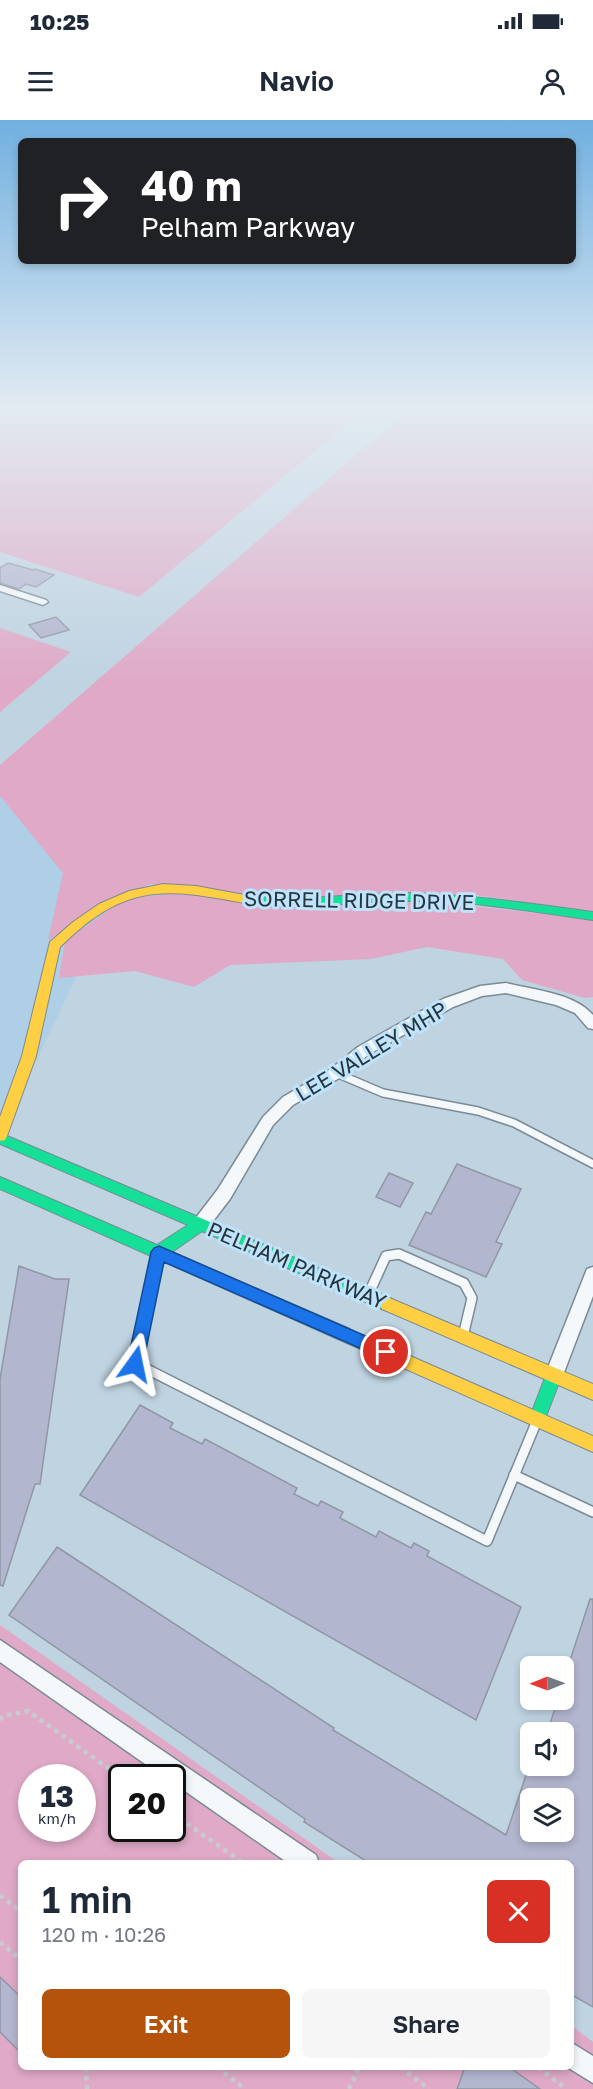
<!DOCTYPE html>
<meta charset="utf-8">
<style>
body{margin:0;font-family:"Golos Text",sans-serif;background:#f6f6f7;color:#1f2937;height:100vh;display:flex;flex-direction:column;font-size:22px;white-space:nowrap}
*{box-sizing:border-box;margin:0}
p{font-size:20px;color:#747a83}
.icon{flex:none;width:33px;height:33px;fill:none;stroke:currentColor;stroke-width:2;stroke-linecap:round;stroke-linejoin:round}
.map{position:relative;flex:1;overflow:hidden}
.sheet{position:absolute;left:18px;top:1740px;width:556px;height:210px;display:flex;flex-direction:column;background:#fff;border-radius:9px;box-shadow:0 3px 9px #0003}
.sheet>*{flex:none}
.banner{position:absolute;left:18px;top:18px;width:558px;height:126px;border-radius:9px;box-shadow:0 3px 9px #0003;background:#202124;color:#fff;overflow:hidden}
.needle{width:39px;rotate:269deg}
.tools{position:absolute;left:520px;top:1536px;display:grid;gap:12px}
.tools a{display:grid;place-items:center;width:54px;height:54px;border-radius:9px;background:#fff;box-shadow:0 3px 9px #0003;font-size:30px}
.speed{position:absolute;left:18px;top:1644px;display:flex;gap:12px;font-size:30px;font-weight:700;text-align:center}
.speed>*{display:grid;place-content:center;width:78px;height:78px;border-radius:50%;background:#fff;box-shadow:0 3px 9px #0003;line-height:1}
.speed small{font-size:15px;font-weight:400}
.speed .limit{border:3px solid #111;border-radius:9px;background:#fff;color:#111}
.pin{position:absolute;display:grid;place-items:center;width:51px;height:51px;color:#fff;margin:-26px;border:3px solid #fff;border-radius:50%;box-shadow:0 2px 6px #0007}
.me{position:absolute;width:66px;margin:-33px;rotate:12deg;stroke-linejoin:round;filter:drop-shadow(0 0 4px #0008)}
.turn{display:flex;align-items:center;gap:21px;height:126px;padding:0 24px;font-size:27px}
.turn .icon{width:78px;height:78px;stroke-width:2.5}
.turn b{display:block;font-size:42px;line-height:51px}
.round{display:grid;place-items:center;flex:none;width:63px;height:63px;border-radius:9px;background:#f6f6f7}
.summary{display:flex;align-items:center;justify-content:space-between;height:102px;padding:0 24px}
h1{font-size:36px;font-weight:600;line-height:45px}
.button{display:flex;gap:12px;margin-top:auto;padding:12px 24px}
.button a{flex:1;height:69px;border-radius:9px;background:#b45309;color:#fff;font-size:24px;font-weight:600;line-height:69px;text-align:center}
.button a+a{background:#f6f6f7;color:#1f2937}
.status{display:flex;justify-content:space-between;align-items:center;height:42px;padding:0 30px;background:#fff;direction:ltr}
.status svg{height:16px;fill:currentColor}
header{display:flex;justify-content:space-between;align-items:center;height:78px;padding:0 24px;background:#fff;font-size:27px;font-weight:600}
.map>svg:first-child{display:block}
.built{fill:#aecfe5}
.green{fill:#dfa9c7;fill-rule:evenodd}
.building{fill:#b3b6cf;stroke:#9097a4;stroke-width:1.5;fill-rule:evenodd}
.lines{fill:none;stroke-linecap:round;stroke-linejoin:round}
.lane-far1-casing{stroke:#7b8a95;stroke-width:10}
.lane-casing{stroke:#7b8a95;stroke-width:12}
.street-casing{stroke:#7b8a95;stroke-width:3}
.fast-casing{stroke:#7b8a95;stroke-width:2}
.slow-casing{stroke:#7b8a95;stroke-width:2}
.path{stroke:#c6ccd0;stroke-width:4.5;stroke-dasharray:4.5 4.5;stroke-linecap:butt}
.lane-far1{stroke:#f5f8fa;stroke-width:7}
.lane{stroke:#f5f8fa;stroke-width:9}
.street{fill:#f5f8fa;fill-rule:evenodd}
.fast{fill:#16e098;fill-rule:evenodd}
.slow{fill:#ffcf43;fill-rule:evenodd}
.route{fill:#1a73e8;stroke:#114b97;stroke-width:1.5}
.labels{text-anchor:middle;dominant-baseline:central;stroke-width:6;stroke-linejoin:round;paint-order:stroke}
.street-label{font-size:21px;fill:#26353e;stroke:#bfe3fb}
</style>
<div class="status"><b>10:25</b><svg viewBox="0 0 49 12"><path d="M0 12V9h3v3zM5 12V6h3v6zM10 12V3h3v9zM15 12V0h3v12zM26 1h20v11H26zM47 4h2v5h-2z"/></svg></div>
<header><svg class="icon" aria-label="menu" viewBox="0 0 24 24"><path d="M4 6h16M4 12h16M4 18h16"/></svg>Navio<svg class="icon" aria-label="person" viewBox="0 0 24 24"><circle cx="12" cy="8" r="4"/><path d="M4 21q1-7 8-7t8 7"/></svg></header>
<div class="map">
<svg width="593" height="1969" viewBox="0 0 593 1969">
<rect width="100%" height="100%" fill="#bfd3e1"/>
<path class="built" d="M0,666L133,738L0,1017Z"/>
<g class="green">
<path d="M0,287H368L139,477L0,432Z"/>
<path d="M411,287H593V791L468,774L279,780L150,764L48,820L63,753L0,676V645Z"/>
<path d="M0,508L71,532L0,592Z"/>
<path d="M185,773L237,782L423,781L593,799V877L585,878L522,860L503,839L427,827L371,839L230,845L194,867L135,851L59,858L65,821L126,778Z"/>
<path d="M0,1505L339,1743H21V1947H572V1906L593,1922V1969H0ZM32,1658H82V1708H32ZM122,1658H172V1708H122Z"/>
</g>
<g class="building">
<path d="M8,443L33,450L35,449L54,455L36,467L26,464L19,469L0,463V448Z"/>
<path d="M56,497L69,510L41,518L29,505Z"/>
<path d="M457,1044L521,1069L496,1122L502,1124L486,1157L409,1125L426,1092L431,1094Z"/>
<path d="M389,1053L413,1063L400,1087L376,1077Z"/>
<path d="M19,1146L55,1159H69L40,1364H35L3,1466L0,1465V1259Z"/>
<path d="M140,1285L173,1303L170,1308L202,1324L205,1319L297,1368L294,1374L318,1386L321,1381L343,1392L340,1398L376,1417L379,1411L411,1428L414,1423L429,1431L427,1436L521,1487L476,1600L80,1375Z"/>
<path d="M57,1427L334,1608L333,1610L506,1715L529,1646H564V1612H547L558,1580H564V1559L590,1479H593V1887L572,1875V1743H369L304,1702L305,1699L9,1495ZM531,1678H564V1712H531Z"/>
<path d="M0,1857L21,1877V1933L0,1912Z"/>
<path d="M465,1947H509L540,1969H457Z"/>
</g>
<g class="lines">
<defs>
<path id="lane-far1" d="M336,953L383,973L478,991L514,1003L593,1044"/>
<g id="lane">
<path d="M158,1135L135,1243L487,1421L536,1303"/>
<path d="M369,1173L386,1136L399,1134L464,1163L472,1178L464,1212"/>
<path d="M514,1355L593,1392"/>
</g>
<g id="street">
<path d="M0,465L46,480L48,482L43,485L0,471Z"/>
<path d="M506,863C534,870 574,873 593,895V909L588,908L575,893L556,885L506,873L482,876L453,887L368,935L341,957L293,985L273,1005L230,1079L207,1109L201,1111L195,1109L193,1104L195,1099L218,1069L263,997L283,977L331,949L358,927L443,879L480,866Z"/>
<path d="M593,1147V1176L563,1255L560,1261L554,1263L548,1261L545,1255L585,1154L587,1149Z"/>
<path d="M0,1520L316,1735L319,1743H288L172,1662V1658H165L0,1542Z"/>
<path d="M572,1923L593,1936V1963L567,1947H572Z"/>
</g>
<g id="fast">
<path d="M394,773C461,773 527,783 593,792V800C542,793 491,784 439,781C407,780 375,782 343,784C325,786 255,791 244,780L250,776L291,779Z"/>
<path d="M0,1013L392,1179L395,1184L392,1189L387,1191L382,1189L202,1111L172,1132L350,1209L352,1214L350,1219L344,1221L338,1219L0,1069V1057L157,1125L188,1105L0,1024Z"/>
<path d="M554,1248L560,1250L562,1255L543,1304L537,1307L531,1304L529,1299L548,1250Z"/>
</g>
<g id="slow">
<path d="M163,764L196,766L250,776L256,780L250,784C165,768 127,761 60,827L36,936L7,1016L5,1020L0,1021V997L22,936L50,822L73,802L99,784L129,771Z"/>
<path d="M387,1177L593,1264V1280L382,1189L379,1184L382,1179Z"/>
<path d="M344,1207L593,1316V1332L338,1219L336,1214L338,1209Z"/>
</g>
</defs>
<use href="#lane-far1" class="lane-far1-casing"/>
<use href="#lane" class="lane-casing"/>
<use href="#street" class="street-casing"/>
<use href="#fast" class="fast-casing"/>
<use href="#slow" class="slow-casing"/>
<g class="path">
<path d="M0,1600L3,1596L28,1591L122,1658"/>
<path d="M172,1693L243,1743"/>
<path d="M0,1775L21,1792"/>
<path d="M0,1822L21,1840"/>
<path d="M86,1947L87,1969"/>
<path d="M217,1947L245,1969"/>
<path d="M400,1947L429,1969"/>
<path d="M538,1947L566,1969"/>
<path d="M349,1969L359,1947"/>
</g>
<use href="#lane-far1" class="lane-far1"/>
<use href="#lane" class="lane"/>
<use href="#street" class="street"/>
<use href="#fast" class="fast"/>
<use href="#slow" class="slow"/>
</g>
<linearGradient id="sky" x2="0" y2="1"><stop stop-color="#71b0e0"/><stop offset="0.51" stop-color="#e2ebf2"/><stop offset="1" stop-color="#e2ebf2" stop-opacity="0"/></linearGradient>
<rect width="593" height="563" fill="url(#sky)"/>
<path class="route" d="M159,1126L391,1227L394,1232L391,1237L386,1239L380,1237L164,1142L143,1244L141,1249L135,1251L129,1249L127,1244L151,1132L154,1128Z"/>
<g class="labels">
<g class="street-label">
<text transform="translate(359 780) rotate(1)">SORRELL RIDGE DRIVE</text>
<text transform="translate(371 931) rotate(-31)">LEE VALLEY MHP</text>
<text transform="translate(297 1145) rotate(23)">PELHAM PARKWAY</text>
</g>
</g>
</svg>
<div class="tools">
<a><svg class="needle" viewBox="-14 -14 28 28"><path d="M0-13l5 13h-10z" fill="#e53935"/><path d="M0 13l5-13h-10z" fill="#747a83"/></svg></a>
<a><svg class="icon" aria-label="sound" viewBox="0 0 24 24"><path d="M4 9h4l5-4v14l-5-4H4zM17 9q2 3 0 6"/></svg></a>
<a><svg class="icon" aria-label="layers" viewBox="0 0 24 24"><path d="M12 4l9 5-9 5-9-5zM3 14l9 5 9-5"/></svg></a>
</div>
<div class="speed"><div>13<small>km/h</small></div><div class="limit">20</div></div>
<div class="pin" style="left:386px;top:1232px;background:#d93025"><svg class="icon" aria-label="arrive" viewBox="0 0 24 24"><path d="M6 21V4h12l-3 4 3 4H6"/></svg></div>
<svg class="me" style="left:135px;top:1244px" viewBox="-20 -20 40 40"><path d="M0-17L14 15 0 8-14 15z" fill="#1a73e8" stroke="#fff" stroke-width="4"/></svg>
<div class="banner">
<div class="turn"><svg class="icon" aria-label="right" viewBox="0 0 24 24"><path d="M7 20v-9h11M14 6l5 5-5 5"/></svg><div><b>40 m</b>Pelham Parkway</div></div>
</div>
<section class="sheet">
<div class="summary"><div><h1>1 min</h1><p>120 m · 10:26</p></div><a class="round" style="background:#d93025;color:#fff"><svg class="icon" aria-label="close" viewBox="0 0 24 24"><path d="M6 6l12 12M18 6L6 18"/></svg></a></div>
<div class="button"><a>Exit</a><a>Share</a></div>
</section>
</div>
